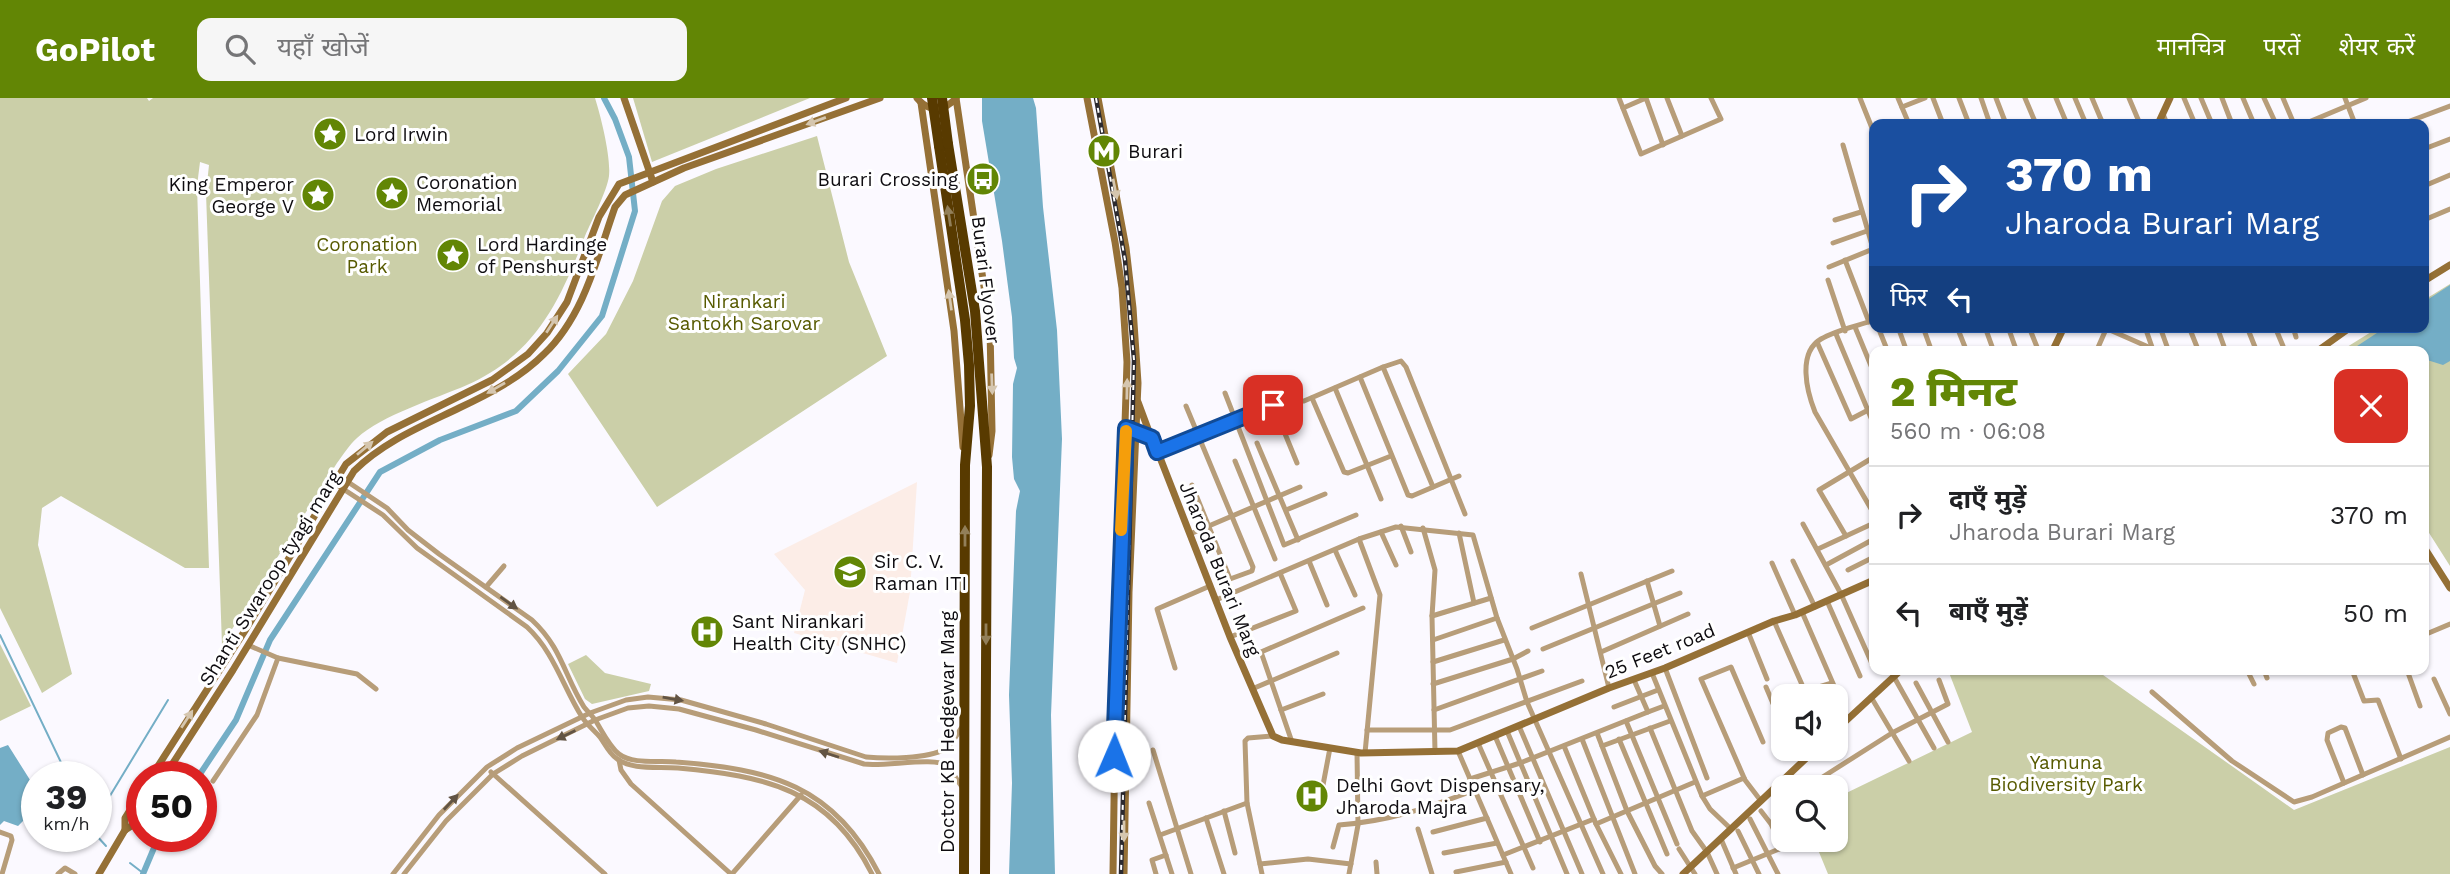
<!DOCTYPE html>
<html lang="hi">
<meta charset="utf-8">
<style>
body{margin:0;font-family:"Work Sans","Noto Sans Devanagari",sans-serif;background:#f6f6f6;color:#202124;height:100vh;display:flex;flex-direction:column;font-size:26px;white-space:nowrap}
*{box-sizing:border-box;margin:0}
p{font-size:23px;color:#757577}
.icon{flex:none;width:38px;height:38px;fill:none;stroke:currentColor;stroke-width:2;stroke-linecap:round;stroke-linejoin:round}
.map{position:relative;flex:1;overflow:hidden}
.details{position:absolute;left:1869px;top:248px;width:560px;height:329px;display:flex;flex-direction:column;background:#fff;border-radius:14px;box-shadow:0 2px 5px #0004}
.details>*{flex:none}
.top-card{position:absolute;left:1869px;top:21px;width:560px;height:214px;border-radius:14px;box-shadow:0 2px 5px #0004;background:#1a4fa0;color:#fff;overflow:hidden}
.tools{position:absolute;left:1771px;top:586px;display:grid;gap:14px}
.tools a{display:grid;place-items:center;width:77px;height:77px;border-radius:14px;background:#fff;box-shadow:0 2px 5px #0004;font-size:35px}
.speed{position:absolute;left:21px;top:663px;display:flex;gap:14px;font-size:35px;font-weight:700;text-align:center}
.speed>*{display:grid;place-content:center;width:91px;height:91px;border-radius:50%;background:#fff;box-shadow:0 2px 5px #0004;line-height:1}
.speed small{font-size:18px;font-weight:400}
.speed .limit{border:10px solid #d22;background:#fff;color:#111}
.pin{position:absolute;display:grid;place-items:center;width:60px;height:60px;color:#fff;margin:-30px;border-radius:14px;box-shadow:0 4px 10px #0006}
.me{position:absolute;width:77px;margin:-38px;rotate:1deg;stroke-linejoin:round;filter:drop-shadow(0 0 5px #0008)}
.turn{display:flex;align-items:center;gap:24px;height:147px;padding:0 21px;font-size:32px}
.turn .icon{width:91px;height:91px;stroke-width:2.5}
.turn b{display:block;font-size:49px;line-height:60px}
.then{display:flex;align-items:center;height:66px;padding:0 21px;background:#0003;gap:14px;font-size:26px}
.round{display:grid;place-items:center;flex:none;width:74px;height:74px;border-radius:14px;background:#f6f6f6}
.headline{display:flex;align-items:center;justify-content:space-between;height:119px;padding:0 21px}
h1{font-size:42px;font-weight:800;line-height:52px;color:#628605}
ul{padding:0;list-style:none}
li{display:flex;align-items:center;gap:21px;height:98px;padding:0 21px;border-top:2px solid #e0e0e0}
li div{flex:1}
li b{display:block;font-size:26px}
li em{font-style:normal}
header{display:flex;align-items:center;gap:42px;box-sizing:border-box;height:98px;padding:0 35px;background:#628605;color:#fff}
header strong{font-size:33px}
nav{display:flex;gap:38px;margin-inline-start:auto;font-size:24px}
.search{width:490px;height:63px;background:#f6f6f6;display:flex;align-items:center;gap:18px;box-sizing:border-box;padding:0 24px;border-radius:14px;color:#757577;font-size:26px}
.map>svg:first-child{display:block}
.education{fill:#fcede7}
.green{fill:#cbcfa8}
.water{fill:#74aec6}
.lines{fill:none;stroke-linecap:round;stroke-linejoin:round}
.stream{stroke:#74aec6;stroke-width:2}
.canal{stroke:#74aec6;stroke-width:6}
.street{stroke:#b79d79;stroke-width:5}
.secondary{stroke:#957036;stroke-width:7}
.highway{stroke:#583a00;stroke-width:10}
.rail-casing{stroke:#2c2a2f;stroke-width:4.5}
.rail{stroke:#fff;stroke-width:2;stroke-dasharray:5;stroke-linecap:butt}
.highway-bridge{stroke:#583a00;stroke-width:10}
.oneway{fill:#d5c6af}
.oneway2{fill:#927f59}
.oneway3{fill:#625444}
.route-casing{stroke:#114b97;stroke-width:18}
.route{stroke:#1a73e8;stroke-width:12}
.slow{stroke:#f59e0b;stroke-width:12}
.labels{text-anchor:middle;dominant-baseline:central;stroke-width:6;stroke-linejoin:round;paint-order:stroke}
.poi-label{font-size:19px;fill:#0e0c10;stroke:#fff;text-anchor:start}
.park-label{font-size:19px;fill:#575a00;stroke:#fff}
.street-label{font-size:19px;fill:#0e0c10;stroke:#fff}
</style>
<header>
<strong>GoPilot</strong>
<div class="search"><svg class="icon" aria-label="search" viewBox="0 0 24 24"><circle cx="10" cy="10" r="6"/><path d="M15 15l6 6"/></svg>यहाँ खोजें</div>
<nav><a>मानचित्र</a><a>परतें</a><a>शेयर करें</a></nav>
</header>
<div class="map">
<svg width="2450" height="776" viewBox="0 0 2450 776">
<rect width="100%" height="100%" fill="#fbf9ff"/>
<path class="education" d="M917,384L910,494L897,565L794,535L805,492L774,456Z"/>
<g class="green">
<path d="M0,0H147L149,3L153,0H595C601,19 611,59 609,78C607,93 592,122 585,138C560,203 536,256 467,287C435,301 382,317 357,340C349,347 343,357 337,365L222,547L206,95L209,67L200,64L197,88L209,470H185L61,398L42,410L38,447L72,576L42,595L0,510Z"/>
<path d="M633,0H810L652,64Z"/>
<path d="M817,38L849,164L887,258L657,409L568,276L606,236L633,183L662,103L675,88L716,71Z"/>
<path d="M2450,186V468L2424,427V254H2339L2379,229H2424V202Z"/>
<path d="M0,546L31,608L0,623Z"/>
<path d="M586,557L605,575L651,586L649,593L592,606L585,601L568,566Z"/>
<path d="M1948,572H2096L2294,712L2450,649V776H1828L1814,742H1836V700L1972,634Z"/>
</g>
<g class="water">
<path d="M982,0H1033L1036,10L1043,109L1057,232L1062,341L1051,617L1055,776H1009L1012,685L1009,597L1016,413L1020,393L1014,381L1012,359L1013,286L1017,270L1014,260L1012,219L1002,143L982,23Z"/>
<path d="M2450,187V263L2443,267L2424,261V254H2348L2386,229H2424V204Z"/>
<path d="M8,647L37,693V725L24,722L18,728L4,723L0,727V650Z"/>
</g>
<g class="lines">
<g class="stream">
<path d="M0,537L68,679"/>
<path d="M96,716H99L168,602"/>
<path d="M96,737L106,748"/>
<path d="M130,765L143,775"/>
</g>
<g class="canal">
<path d="M198,679L236,622L270,542L380,374L440,342L516,313L558,273L602,218L635,113L629,59L615,21L604,0"/>
<path d="M143,776L159,738"/>
</g>
<g class="street">
<path d="M1619,0L1641,56L1721,21L1711,0"/>
<path d="M1667,0L1682,38"/>
<path d="M1860,0L1874,35"/>
<path d="M1898,0L1909,26"/>
<path d="M1933,0L1943,26"/>
<path d="M1959,0L1969,26"/>
<path d="M1981,0L1990,26"/>
<path d="M1996,0L2006,26"/>
<path d="M2025,0L2036,26"/>
<path d="M2056,0L2067,26"/>
<path d="M2075,0L2086,26"/>
<path d="M2092,0L2103,26"/>
<path d="M2129,0L2140,26"/>
<path d="M2184,0L2195,26"/>
<path d="M2201,0L2212,26"/>
<path d="M2222,0L2232,26"/>
<path d="M2243,0L2254,26"/>
<path d="M2264,0L2276,26"/>
<path d="M2283,0L2294,26"/>
<path d="M2345,0L2355,26"/>
<path d="M1902,9L1925,0"/>
<path d="M1623,10L1646,0L1663,47"/>
<path d="M2163,16L2167,26"/>
<path d="M2304,26L2366,0"/>
<path d="M2402,26L2450,8"/>
<path d="M1843,47L1874,154"/>
<path d="M2424,51L2450,41"/>
<path d="M2424,88L2450,77"/>
<path d="M1835,122L1861,114"/>
<path d="M2424,122L2450,111"/>
<path d="M1833,145L1867,133"/>
<path d="M1845,162L1869,224"/>
<path d="M1829,169L1873,151"/>
<path d="M1828,182L1845,233"/>
<path d="M1874,222C1858,228 1836,232 1821,241C1797,255 1807,294 1815,314L1874,416"/>
<path d="M1855,229L1874,275"/>
<path d="M1878,229L1888,254"/>
<path d="M1898,229L1907,254"/>
<path d="M1923,229L1932,254"/>
<path d="M1957,229L1967,254"/>
<path d="M1985,229L1994,254"/>
<path d="M2008,229L2017,254"/>
<path d="M2029,229L2039,254"/>
<path d="M2103,229L2153,251"/>
<path d="M2145,229L2153,252"/>
<path d="M2160,229L2169,254"/>
<path d="M2189,229L2199,254"/>
<path d="M2217,229L2226,254"/>
<path d="M2247,229L2257,254"/>
<path d="M2275,229L2283,248"/>
<path d="M2293,229L2296,239"/>
<path d="M2310,229L2311,231"/>
<path d="M1836,236L1874,327"/>
<path d="M1817,244L1851,321L1874,309"/>
<path d="M2096,254L2107,229"/>
<path d="M1360,279L1408,397L1412,398L1459,378"/>
<path d="M1263,282L1297,365"/>
<path d="M1335,290L1381,401"/>
<path d="M1225,295L1284,447L1356,417"/>
<path d="M1312,300L1344,374L1348,375L1391,358"/>
<path d="M1186,308L1253,469L1252,473L1230,481L1192,387"/>
<path d="M1257,345L1298,442"/>
<path d="M1157,353L1282,303H1304L1383,269"/>
<path d="M1235,363L1275,461"/>
<path d="M339,378L387,410L408,432L439,456L532,522C562,550 564,577 584,609C588,614 594,619 597,625C603,635 610,649 619,656C633,667 660,662 676,664C770,671 834,687 879,776"/>
<path d="M334,385L383,417L417,450L527,529C554,554 563,589 582,619C587,627 594,632 600,639C605,646 609,655 616,660C632,673 659,668 678,670C765,678 830,691 872,776"/>
<path d="M1433,389L1383,269L1401,263L1406,269L1465,416"/>
<path d="M1286,412L1325,396"/>
<path d="M1803,426L1841,496L1873,568"/>
<path d="M1401,428L1411,454"/>
<path d="M1423,430L1435,472L1432,518L1435,654"/>
<path d="M1381,434L1396,467"/>
<path d="M1459,435L1474,505"/>
<path d="M1190,436L1300,389"/>
<path d="M1846,438L1819,392L1874,359"/>
<path d="M1359,441L1380,497L1365,655"/>
<path d="M1818,451L1874,425"/>
<path d="M1335,452L1355,497"/>
<path d="M1309,463L1327,507"/>
<path d="M1793,463L1815,509"/>
<path d="M1772,465L1795,517"/>
<path d="M1826,467L1874,441"/>
<path d="M1848,472L1874,459"/>
<path d="M1581,476L1609,590"/>
<path d="M1647,483L1660,528"/>
<path d="M486,489L504,468"/>
<path d="M1216,502L1359,441L1396,429L1473,437L1497,520L1517,571L1527,604L1603,776"/>
<path d="M1827,503L1860,578"/>
<path d="M1802,514L1838,597"/>
<path d="M1432,518L1491,500"/>
<path d="M1774,523L1807,598"/>
<path d="M1532,530L1672,473"/>
<path d="M1748,534L1767,581"/>
<path d="M2424,537L2450,526"/>
<path d="M1230,539L1296,513L1280,475"/>
<path d="M1433,542L1497,520"/>
<path d="M248,547L278,560"/>
<path d="M1543,551L1680,495"/>
<path d="M1601,554L1688,516"/>
<path d="M1433,564L1504,542"/>
<path d="M1175,570L1157,511L1210,488"/>
<path d="M1665,570L1707,680"/>
<path d="M2247,572L2254,586"/>
<path d="M2264,572L2267,580"/>
<path d="M2352,572L2364,603L2378,602L2401,661"/>
<path d="M2407,572L2420,608"/>
<path d="M1652,575L1702,698L1710,711L1731,731"/>
<path d="M1894,579L1934,650"/>
<path d="M2434,581L2450,616"/>
<path d="M1634,582L1648,614L1664,608"/>
<path d="M1916,585L1948,644"/>
<path d="M1433,586L1513,561L1528,553"/>
<path d="M1766,589L1783,629"/>
<path d="M1252,591L1337,555"/>
<path d="M2152,594L2232,663L2294,704L2312,699L2450,639"/>
<path d="M1789,598L1832,585"/>
<path d="M1871,599L1909,663"/>
<path d="M1773,605L1783,601"/>
<path d="M1614,609L1658,592"/>
<path d="M1281,612L1323,596"/>
<path d="M1434,612L1542,573"/>
<path d="M1626,623L1677,746"/>
<path d="M1519,628L1582,776"/>
<path d="M1650,630L1692,733L1707,754L1717,776"/>
<path d="M1367,632H1450L1582,583"/>
<path d="M1507,633L1567,776"/>
<path d="M1597,635L1627,713L1655,768L1662,776"/>
<path d="M1495,638L1540,744"/>
<path d="M1582,641L1635,776"/>
<path d="M1619,641L1667,756"/>
<path d="M1292,644L1261,554L1363,510"/>
<path d="M1478,645L1533,770"/>
<path d="M1564,648L1596,726L1621,776"/>
<path d="M1602,648L1670,623"/>
<path d="M1153,652L1191,776"/>
<path d="M1458,653L1511,776"/>
<path d="M619,662L621,672L631,686L731,776"/>
<path d="M491,674L605,776"/>
<path d="M1470,681L1520,665L1648,614"/>
<path d="M1818,682L1892,635L1948,606L1939,582"/>
<path d="M213,683L257,617L278,560L357,576L376,591"/>
<path d="M2344,685L2327,642L2328,635L2341,629L2345,630L2363,677"/>
<path d="M1702,698L1744,680"/>
<path d="M1320,703L1330,650"/>
<path d="M1761,703L1745,682L1701,581L1731,569L1763,644"/>
<path d="M1149,705L1172,776"/>
<path d="M1224,713L1235,755"/>
<path d="M1761,713L1771,726L1782,749"/>
<path d="M1206,720L1224,776"/>
<path d="M1750,721L1778,776"/>
<path d="M1596,726L1695,684"/>
<path d="M1418,731L1432,776"/>
<path d="M1738,733L1759,776"/>
<path d="M0,734L11,738L12,742L2,776"/>
<path d="M1433,734L1487,720"/>
<path d="M1160,737L1247,705"/>
<path d="M1721,741L1736,776"/>
<path d="M1333,749L1339,727C1390,723 1427,710 1475,692"/>
<path d="M1679,751L1695,776"/>
<path d="M1444,755L1497,745"/>
<path d="M1503,757L1594,721"/>
<path d="M1376,764L1377,776"/>
<path d="M1260,766L1308,761L1351,766"/>
<path d="M1733,770L1801,742"/>
<path d="M58,776L65,770L75,776"/>
<path d="M393,776L439,717L487,669L517,650L590,615L626,602L648,599L681,602L766,626L866,659C886,661 927,661 945,651C952,647 957,636 962,629"/>
<path d="M404,776L446,723L493,676L522,658L595,622L628,610L649,608L679,611L756,632L864,666C885,669 936,658 947,668C954,674 957,684 964,691"/>
<path d="M732,776L801,697"/>
<path d="M1156,776L1152,762L1166,757"/>
<path d="M1262,776L1247,705L1245,643L1248,640L1273,638"/>
<path d="M1349,776L1358,727L1357,654"/>
<path d="M1457,776L1456,774L1506,764"/>
</g>
<g class="secondary">
<path d="M624,0L653,84"/>
<path d="M917,0C928,14 944,14 956,0"/>
<path d="M956,0L990,229L992,333L989,357"/>
<path d="M1087,0L1115,144L1122,190L1127,264L1115,635L1113,776"/>
<path d="M1098,0L1126,150L1133,210L1138,285L1129,494L1124,776"/>
<path d="M921,5L954,233L963,349"/>
<path d="M2158,26L2170,0"/>
<path d="M2424,183L2450,167"/>
<path d="M2052,254L2064,229"/>
<path d="M2316,254L2351,229"/>
<path d="M1138,304L1151,339"/>
<path d="M1126,330L1152,339L1230,539L1273,638L1282,642L1361,655L1458,653L1609,590L1665,570L1774,523L1795,517L1874,482"/>
<path d="M2424,449L2450,490"/>
<path d="M1836,632L1901,572"/>
<path d="M151,679L246,531L346,366L387,334L492,282L528,256L547,235L567,204L599,119L619,86L846,0"/>
<path d="M164,679L233,572L354,373C383,344 422,328 459,310C489,296 520,280 544,256C584,218 597,160 615,109L625,97L684,70L880,0"/>
<path d="M125,732V720L142,693"/>
<path d="M99,776L125,732L136,725L142,715"/>
<path d="M1683,776L1816,651"/>
</g>
<g class="highway">
<path d="M948,46L975,213L987,369L985,776"/>
<path d="M939,48L965,222L969,267L970,308L965,367L964,776"/>
</g>
<defs>
<path id="rail" d="M1096,0L1125,162L1134,262L1121,776"/>
</defs>
<use href="#rail" class="rail-casing"/>
<use href="#rail" class="rail"/>
<g class="highway-bridge">
<path d="M932,0L939,48"/>
<path d="M942,0L948,46"/>
</g>
</g>
<defs><path id="oneway-solid" d="M-6-.8H1V-3.2L6.5 0L1 3.2V.8H-6Z" transform="scale(1.75)"/></defs>
<g class="oneway">
<use href="#oneway-solid" transform="translate(816 23) rotate(160)"/>
<use href="#oneway-solid" transform="translate(1115 91) rotate(79)"/>
<use href="#oneway-solid" transform="translate(950 202) rotate(-98)"/>
<use href="#oneway-solid" transform="translate(552 226) rotate(-57)"/>
<use href="#oneway-solid" transform="translate(992 286) rotate(88)"/>
<use href="#oneway-solid" transform="translate(496 290) rotate(150)"/>
<use href="#oneway-solid" transform="translate(1127 291) rotate(-89)"/>
<use href="#oneway-solid" transform="translate(365 350) rotate(-40)"/>
<use href="#oneway-solid" transform="translate(187 621) rotate(-57)"/>
<use href="#oneway-solid" transform="translate(1124 733) rotate(90)"/>
</g>
<g class="oneway2">
<use href="#oneway-solid" transform="translate(949 118) rotate(-99)"/>
<use href="#oneway-solid" transform="translate(965 438) rotate(-90)"/>
<use href="#oneway-solid" transform="translate(986 536) rotate(90)"/>
</g>
<g class="oneway3">
<use href="#oneway-solid" transform="translate(509 505) rotate(35)"/>
<use href="#oneway-solid" transform="translate(673 601) rotate(10)"/>
<use href="#oneway-solid" transform="translate(566 637) rotate(154)"/>
<use href="#oneway-solid" transform="translate(829 656) rotate(-162)"/>
<use href="#oneway-solid" transform="translate(451 704) rotate(-47)"/>
</g>
<g class="lines">
<defs>
<path id="route" d="M1114,658L1126,330L1152,340L1157,354L1273,307"/>
</defs>
<use href="#route" class="route-casing"/>
<use href="#route" class="route"/>
<path class="slow" d="M1121,432L1126,333"/>
</g>
<defs>
<symbol id="sight-disc" viewBox="-11 -11 22 22"><circle r="9.5" fill="#628605" stroke="#fff"/><path d="M0-6L1.8-2.2L6-1.7L2.9 1.2L3.7 5.4L0 3.3L-3.7 5.4L-2.9 1.2L-6-1.7L-1.8-2.2Z" fill="#fff"/></symbol>
<symbol id="metro-disc" viewBox="-11 -11 22 22"><circle r="9.5" fill="#628605" stroke="#fff"/><path d="M-5.5 5V-5H-3L0 0L3-5H5.5V5H3V-.5L0 4L-3-.5V5Z" fill="#fff"/></symbol>
<symbol id="bus-disc" viewBox="-11 -11 22 22"><circle r="9.5" fill="#628605" stroke="#fff"/><path d="M-5-6H5V4H4V6H2V4H-2V6H-4V4H-5ZM-3.5-4V0h7V-4ZM-3.5 1.2v1.5H-2V1.2ZM2 1.2v1.5H3.5V1.2Z" fill="#fff"/></symbol>
<symbol id="university-disc" viewBox="-11 -11 22 22"><circle r="9.5" fill="#628605" stroke="#fff"/><path d="M0-5L7-2L0 1L-7-2ZM-4 1L0 2.5L4 1V4Q0 6-4 4Z" fill="#fff"/></symbol>
<symbol id="hospital-disc" viewBox="-11 -11 22 22"><circle r="9.5" fill="#628605" stroke="#fff"/><path d="M-5-5h3v3.5h4V-5h3V5h-3V1.5h-4V5h-3Z" fill="#fff"/></symbol>
</defs>
<g fill-rule="evenodd">
<use href="#sight-disc" x="311" y="17" width="38" height="38"/>
<use href="#metro-disc" x="1085" y="34" width="38" height="38"/>
<use href="#bus-disc" x="964" y="62" width="38" height="38"/>
<use href="#sight-disc" x="373" y="76" width="38" height="38"/>
<use href="#sight-disc" x="299" y="78" width="38" height="38"/>
<use href="#sight-disc" x="434" y="138" width="38" height="38"/>
<use href="#university-disc" x="831" y="455" width="38" height="38"/>
<use href="#hospital-disc" x="688" y="515" width="38" height="38"/>
<use href="#hospital-disc" x="1293" y="679" width="38" height="38"/>
</g>
<g class="labels">
<g class="poi-label">
<text x="354" y="36">Lord Irwin</text>
<text x="1128" y="53">Burari</text>
<text x="958" y="81" text-anchor="end">Burari Crossing</text>
<text x="416" y="84">Coronation<tspan x="416" dy="22">Memorial</tspan></text>
<text x="294" y="86" text-anchor="end">King Emperor<tspan x="294" dy="22">George V</tspan></text>
<text x="477" y="146">Lord Hardinge<tspan x="477" dy="22">of Penshurst</tspan></text>
<text x="874" y="463">Sir C. V.<tspan x="874" dy="22">Raman ITI</tspan></text>
<text x="732" y="523">Sant Nirankari<tspan x="732" dy="22">Health City (SNHC)</tspan></text>
<text x="1336" y="687">Delhi Govt Dispensary,<tspan x="1336" dy="22">Jharoda Majra</tspan></text>
</g>
<g class="park-label">
<text x="367" y="146">Coronation<tspan x="367" dy="22">Park</tspan></text>
<text x="744" y="203">Nirankari<tspan x="744" dy="22">Santokh Sarovar</tspan></text>
<text x="2066" y="664">Yamuna<tspan x="2066" dy="22">Biodiversity Park</tspan></text>
</g>
<g class="street-label">
<text transform="translate(986 182) rotate(83)">Burari Flyover</text>
<text transform="translate(1220 471) rotate(68)">Jharoda Burari Marg</text>
<text transform="translate(270 480) rotate(-58)">Shanti Swaroop tyagi marg</text>
<text transform="translate(1660 553) rotate(-22)">25 Feet road</text>
<text transform="translate(947 634) rotate(-90)">Doctor KB Hedgewar Marg</text>
</g>
</g>
</svg>
<div class="tools">
<a><svg class="icon" aria-label="sound" viewBox="0 0 24 24"><path d="M4 9h4l5-4v14l-5-4H4zM17 9q2 3 0 6"/></svg></a>
<a><svg class="icon" aria-label="search" viewBox="0 0 24 24"><circle cx="10" cy="10" r="6"/><path d="M15 15l6 6"/></svg></a>
</div>
<div class="speed"><div>39<small>km/h</small></div><div class="limit">50</div></div>
<div class="pin" style="left:1273px;top:307px;background:#d93025"><svg class="icon" aria-label="arrive" viewBox="0 0 24 24"><path d="M6 21V4h12l-3 4 3 4H6"/></svg></div>
<svg class="me" style="left:1114px;top:658px" viewBox="-20 -20 40 40"><circle r="19" fill="#fff"/><path d="M0-13L10 11 0 6-10 11z" fill="#1a73e8"/></svg>
<div class="top-card">
<div class="turn"><svg class="icon" aria-label="right" viewBox="0 0 24 24"><path d="M7 20v-9h11M14 6l5 5-5 5"/></svg><div><b>370 m</b>Jharoda Burari Marg</div></div>
<div class="then">फिर<svg class="icon" aria-label="left" viewBox="0 0 24 24"><path d="M17 20v-9H6M10 6l-5 5 5 5"/></svg></div>
</div>
<section class="details">
<div class="headline"><div><h1>2 मिनट</h1><p>560 m · 06:08</p></div><a class="round" style="background:#d93025;color:#fff"><svg class="icon" aria-label="close" viewBox="0 0 24 24"><path d="M6 6l12 12M18 6L6 18"/></svg></a></div>
<ul>
<li><svg class="icon" aria-label="right" viewBox="0 0 24 24"><path d="M7 20v-9h11M14 6l5 5-5 5"/></svg><div><b>दाएँ मुड़ें</b><p>Jharoda Burari Marg</p></div><em>370 m</em></li>
<li><svg class="icon" aria-label="left" viewBox="0 0 24 24"><path d="M17 20v-9H6M10 6l-5 5 5 5"/></svg><div><b>बाएँ मुड़ें</b></div><em>50 m</em></li>
</ul>
</section>
</div>
